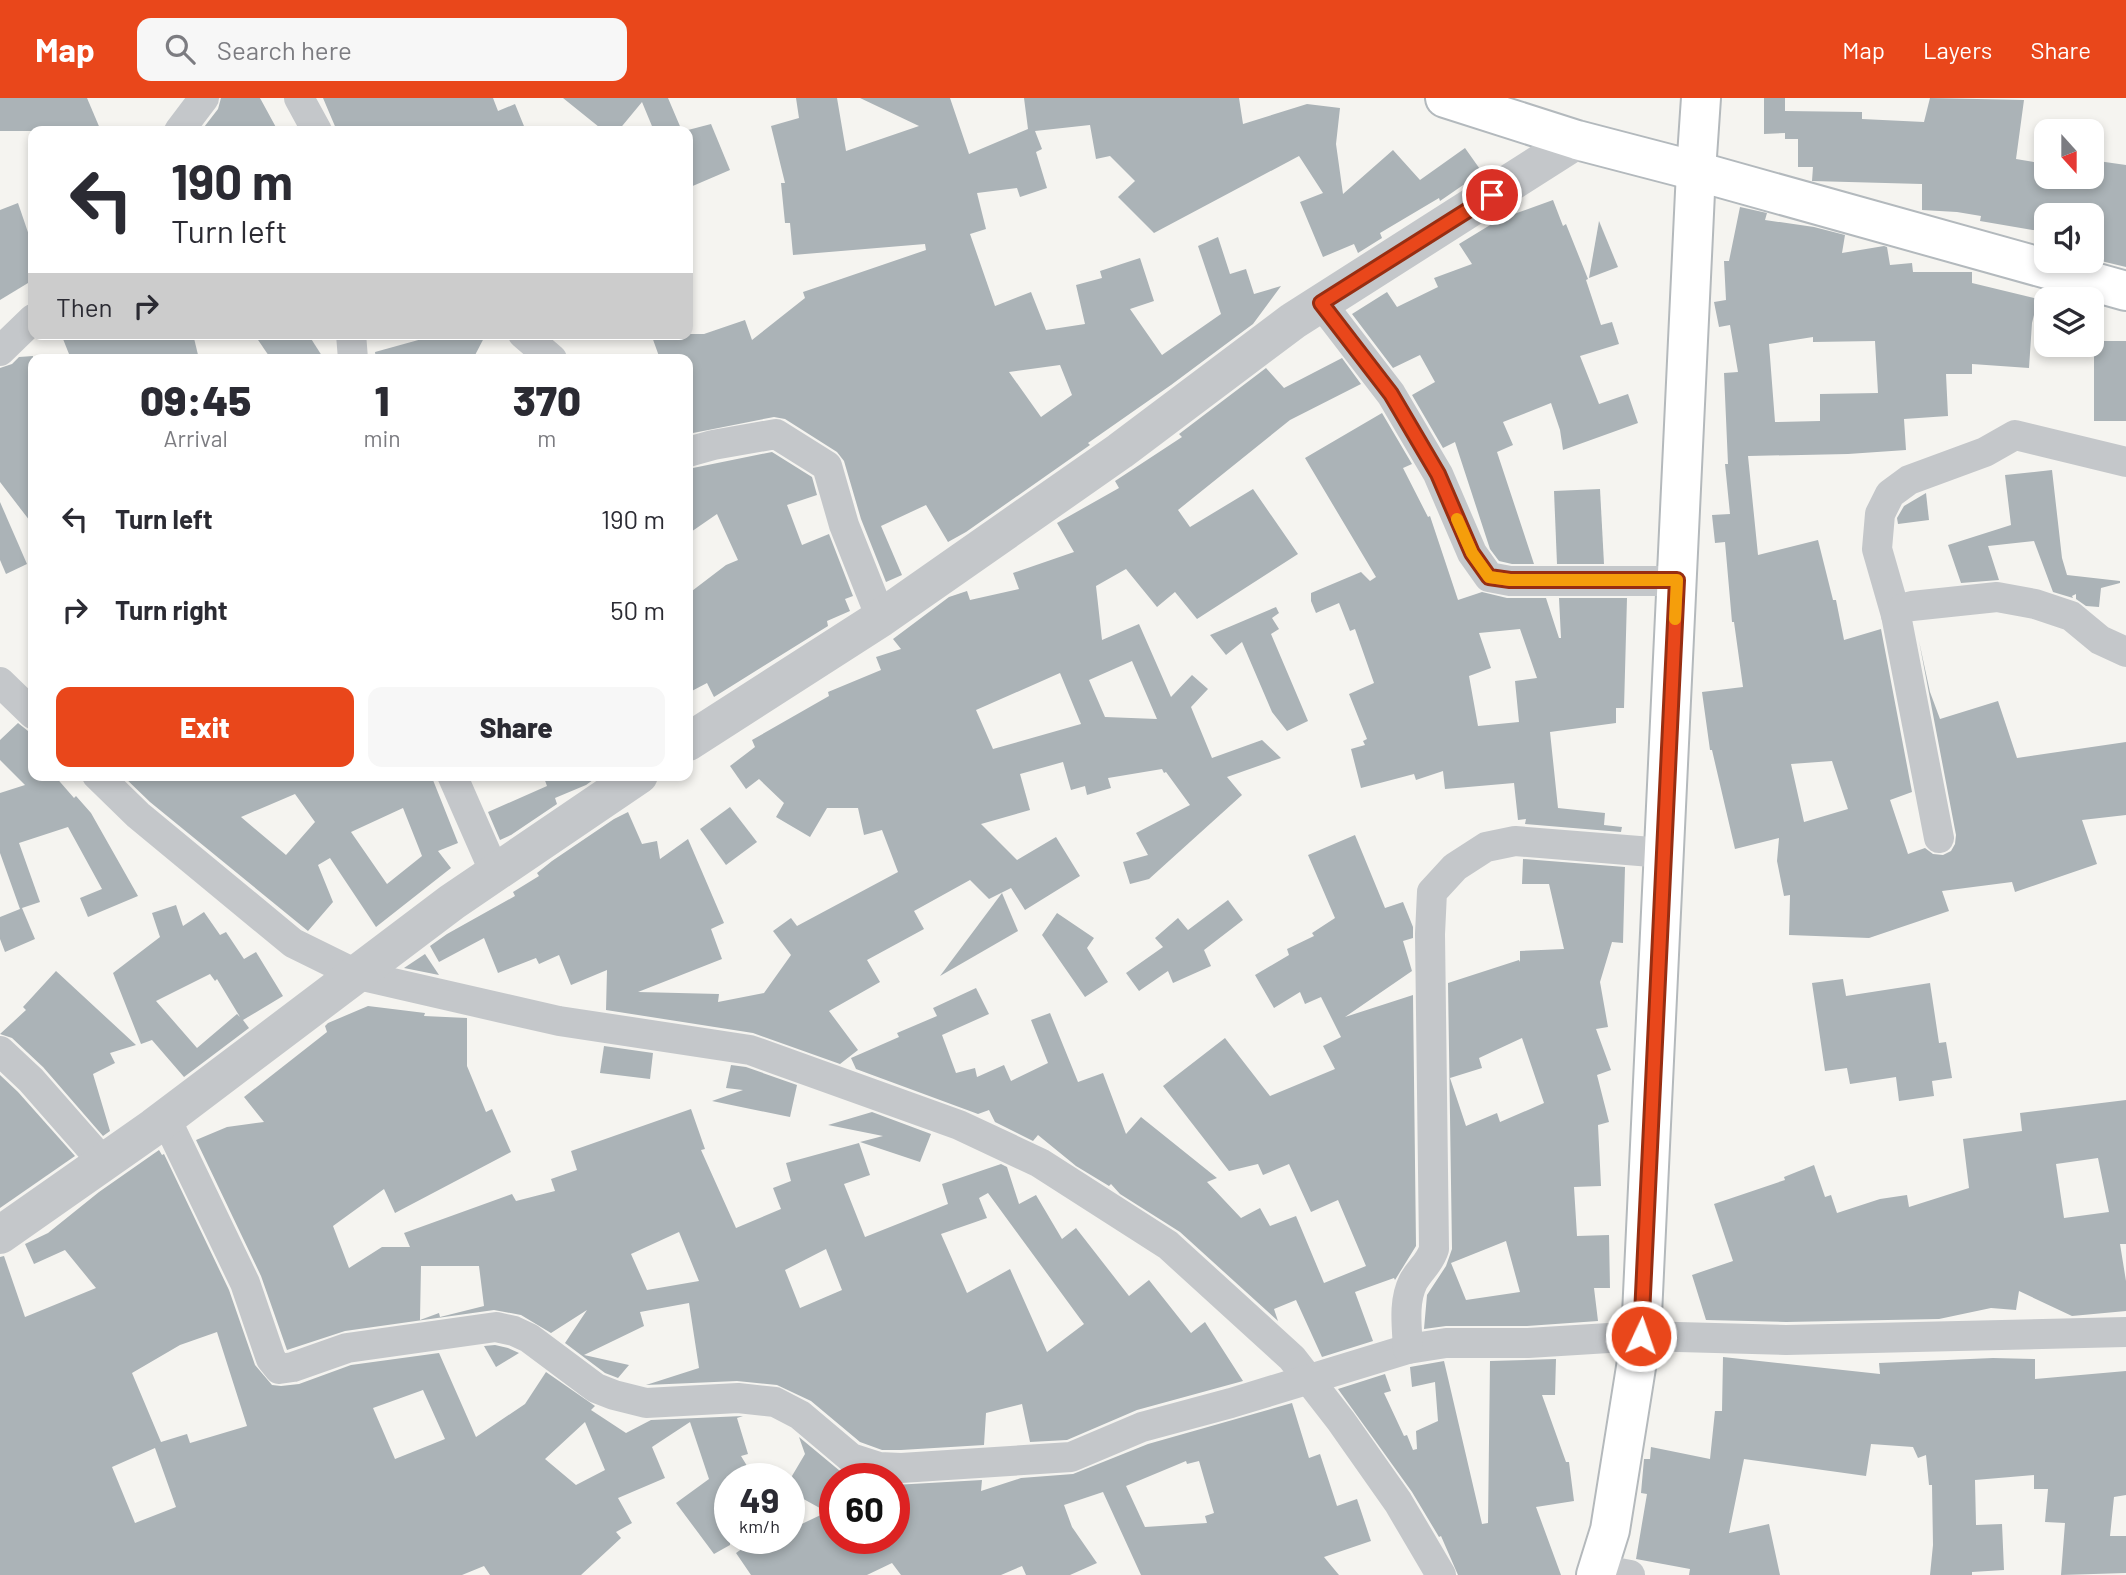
<!DOCTYPE html>
<style>
body{margin:0;font-family:Barlow,sans-serif;background:#f7f7f7;color:#2b2b33;height:100vh;display:flex;flex-direction:column;font-size:26px;white-space:nowrap}
*{box-sizing:border-box;margin:0}
p{font-size:23px;color:#7c7c81}
.icon{flex:none;width:38px;height:38px;fill:none;stroke:currentColor;stroke-width:2;stroke-linecap:round;stroke-linejoin:round}
.map{position:relative;flex:1;overflow:hidden}
.details{position:absolute;left:28px;top:256px;width:665px;height:427px;display:flex;flex-direction:column;background:#fff;border-radius:14px;box-shadow:0 4px 10px #0003}
.details>*{flex:none}
.banner{position:absolute;left:28px;top:28px;width:665px;height:214px;border-radius:14px;box-shadow:0 4px 10px #0003;background:#fff;color:#2b2b33;overflow:hidden}
.needle{width:46px;rotate:159deg}
.tools{position:absolute;left:2034px;top:21px;display:grid;gap:14px}
.tools a{display:grid;place-items:center;width:70px;height:70px;border-radius:14px;background:#fff;box-shadow:0 4px 10px #0003;font-size:35px}
.speed{position:absolute;left:714px;top:1365px;display:flex;gap:14px;font-size:35px;font-weight:700;text-align:center}
.speed>*{display:grid;place-content:center;width:91px;height:91px;border-radius:50%;background:#fff;box-shadow:0 4px 10px #0003;line-height:1}
.speed small{font-size:18px;font-weight:400}
.speed .limit{border:10px solid #d22;background:#fff;color:#111}
.pin{position:absolute;display:grid;place-items:center;width:60px;height:60px;color:#fff;margin:-30px;border:4px solid #fff;border-radius:50%;box-shadow:0 2px 7px #0007}
.me{position:absolute;width:77px;margin:-38px;rotate:3deg;stroke-linejoin:round;filter:drop-shadow(0 0 5px #0008)}
.turn{display:flex;align-items:center;gap:24px;height:147px;padding:0 28px;font-size:32px}
.turn .icon{width:91px;height:91px;stroke-width:2.5}
.turn b{display:block;font-size:49px;line-height:60px}
.then{display:flex;align-items:center;height:66px;padding:0 28px;background:#0003;gap:14px;font-size:26px}
.eta{display:flex;justify-content:space-evenly;align-items:center;height:119px;text-align:center}
.eta b{font-size:42px;font-weight:800;line-height:49px}
.button{display:flex;gap:14px;margin-top:auto;padding:14px 28px}
.button a{flex:1;height:80px;border-radius:14px;background:#e9471b;color:#fff;font-size:28px;font-weight:800;line-height:80px;text-align:center}
.button a+a{background:#f7f7f7;color:#2b2b33}
ul{padding:0;list-style:none}
li{display:flex;align-items:center;gap:21px;height:91px;padding:0 28px}
li div{flex:1}
li b{display:block;font-size:26px}
li em{font-style:normal}
header{display:flex;align-items:center;gap:42px;box-sizing:border-box;height:98px;padding:0 35px;background:#e9471b;color:#fff}
header strong{font-size:33px}
nav{display:flex;gap:38px;margin-inline-start:auto;font-size:24px}
.search{width:490px;height:63px;background:#f7f7f7;display:flex;align-items:center;gap:18px;box-sizing:border-box;padding:0 24px;border-radius:14px;color:#7c7c81;font-size:26px}
.map>svg:first-child{display:block}
.building{fill:#abb3b7;fill-rule:evenodd}
.lines{fill:none;stroke-linecap:round;stroke-linejoin:round}
.secondary-casing{stroke:#b3b9bd;stroke-width:42}
.primary-casing{stroke:#b4b9bc;stroke-width:42}
.minor{stroke:#c4c7ca;stroke-width:30}
.tertiary{stroke:#c4c7ca;stroke-width:38}
.secondary{stroke:#fff;stroke-width:38}
.primary{stroke:#fff;stroke-width:38}
.route-casing{stroke:#972e12;stroke-width:18}
.route{stroke:#e9471b;stroke-width:12}
.slow{stroke:#f59e0b;stroke-width:12}
</style>
<header>
<strong>Map</strong>
<div class="search"><svg class="icon" aria-label="search" viewBox="0 0 24 24"><circle cx="10" cy="10" r="6"/><path d="M15 15l6 6"/></svg>Search here</div>
<nav><a>Map</a><a>Layers</a><a>Share</a></nav>
</header>
<div class="map">
<svg width="2126" height="1477" viewBox="0 0 2126 1477">
<rect width="100%" height="100%" fill="#f5f4f0"/>
<g class="building">
<path d="M0,0H87L101,33H0Z"/>
<path d="M221,0H260L278,33H201L218,11Z"/>
<path d="M323,0H493L498,13L515,6L526,33H337Z"/>
<path d="M563,0H668L682,33H654L642,4L618,33H604Z"/>
<path d="M796,0H837L846,53L919,28L860,0H950L969,56L1028,31L1024,0H1239L1243,26L1307,6L1340,10L1336,46L1343,96L1393,52L1420,82L1465,50L1482,74L1440,103L1439,100L1380,135L1382,140L1358,155L1354,146L1323,159L1300,104L1323,95L1299,58L1154,135L1118,99L1135,83L1110,58L1096,61L1090,27L1035,33L1042,51L1036,54L1047,90L1020,99L1017,90L977,95L986,131L970,136L995,208L1031,194L1046,232L1085,226L1076,187L1102,180L1100,173L1140,160L1154,203L1130,211L1162,257L1221,216L1198,148L1218,139L1230,176L1246,171L1254,196L1281,188L1253,226L1171,287L1088,345L1090,347L966,434L948,444L926,407L881,428L902,477L886,484L861,421L844,363L837,354L785,321L774,319L688,336V261H660L651,236H704L745,222L752,242L805,200L803,194L926,152L925,146L793,157L790,125H785L781,85H785L771,28L799,20ZM1060,267L1072,297L1041,319L1009,274Z"/>
<path d="M1764,0H1785V13L1862,14V21L1924,24L1930,0L2024,2L2016,61L2046,66V79H2091V62L2126,67V169L2101,163L2104,150L2091,153V115L2043,107L2039,133L1980,123L1981,118L1957,114L1922,112V86L1812,83L1813,69H1798V41H1785V35L1764,36Z"/>
<path d="M711,26L730,72L688,90V32Z"/>
<path d="M1553,102L1563,128L1566,126L1588,181L1586,182L1601,227L1612,224L1619,246L1580,258L1599,306L1628,296L1638,325L1563,352L1560,332L1551,305L1503,324L1513,347L1497,354L1534,466H1512L1499,463L1490,451L1455,344L1443,350L1412,297L1435,284L1420,257L1393,270L1352,216L1387,194L1397,209L1438,189L1434,180L1472,166L1459,146L1500,121Z"/>
<path d="M18,105L33,149V182L0,202V112Z"/>
<path d="M1740,109L1767,115L1765,122L1814,129L1845,137L1842,155L1884,148L1887,149L1890,167L1912,165L1913,174H1972V185L2038,201L2032,225L2029,270L1972,266V276H1946L1948,318L1904,321L1906,352L1848,356L1748,358L1758,457L1818,442L1833,502H1836L1844,542L1881,531L1912,694L1890,702L1908,756L1925,750L1933,756L1943,757L1951,753L1955,746L1956,737L1919,543L1930,594L1940,621L1998,603L2017,660L2126,644V717L2082,722L2097,766L2015,794L2012,784L1942,793L1949,813L1869,840L1789,837L1790,797L1784,798L1777,763L1779,740L1735,751L1712,652H1710L1702,594L1743,589L1734,524H1732L1725,444L1715,445L1712,417L1730,416L1725,366H1728L1724,275L1738,274L1730,227L1719,229L1714,204L1726,202L1724,163H1729ZM1813,239V244L1875,243L1878,295L1820,296V323L1775,324L1769,246ZM1832,663L1848,711L1804,724L1791,666Z"/>
<path d="M1599,123L1618,169L1589,180Z"/>
<path d="M61,236H193L199,261H71Z"/>
<path d="M254,236H308L324,261H271Z"/>
<path d="M440,236H486L473,261H376L375,254Z"/>
<rect x="2094" y="243" width="32" height="80"/>
<path d="M33,258V427L0,384V270L12,266L19,259Z"/>
<path d="M1342,260L1361,286L1290,322L1178,412L1190,429L1253,391L1298,456L1197,521L1175,494L1157,509L1126,471L1096,488L1102,542L1139,526L1171,599L1192,577L1208,591L1191,609L1212,660L1262,642L1281,660L1227,679L1242,697L1149,781L1130,786L1123,764L1148,757L1136,735L1190,707L1166,674L1164,675L1162,671L1108,680L1111,690L1087,697L1085,688L1071,692L1063,664L1020,676L1030,712L981,726L1017,762L1056,739L1080,778L1025,812L1011,790L989,801L970,782L914,813L924,831L867,862L880,884L829,913L858,952L840,966L753,935L606,912L607,872L571,887L559,857L539,866L536,860L498,875L484,840L439,864L430,848L447,836L515,798L513,794L539,778L537,775L552,763L614,721L628,714L642,746L657,743L660,761L688,741L724,825L711,831L722,861L638,894L719,896L718,904L764,895L791,857L773,833L791,820L797,828L898,774L882,732L864,737L858,710H827L810,739L776,719L784,705L759,681L746,691L730,668L755,649L752,642L829,598L828,594L881,572L876,559L901,551L893,541L949,499L967,493L970,502L1019,491L1013,475L1074,454L1057,425L1119,390L1115,383L1182,339L1179,336L1266,270L1284,290ZM1132,563L1157,621L1105,619L1089,582ZM1060,575L1081,626L993,651L976,612Z"/>
<path d="M1382,315L1412,366L1403,370L1428,419L1430,418L1458,502L1482,494L1507,500H1546L1559,540H1561L1559,500H1627L1624,610H1616V625L1550,634L1558,710L1605,715L1604,727L1622,729L1621,734L1525,726L1526,721L1518,722L1514,685L1445,691L1443,673L1416,682L1414,676L1361,690L1351,651L1365,647L1363,643L1367,641L1349,596L1374,585L1355,531L1350,533L1339,505L1316,515L1311,503V495L1361,474L1370,483L1376,479L1305,360ZM1520,531L1537,580L1515,583L1519,624L1478,628L1469,578L1491,570L1479,535Z"/>
<path d="M772,354L812,379L817,397L787,407L802,447L829,436L853,498L845,501L850,513L827,523L828,528L714,599L707,585L688,595V496L726,467L738,462L717,416L688,436V371Z"/>
<path d="M2052,372L2062,460L2067,477L2120,483V485L2101,490L2099,509L2086,508L2076,501V496L2072,498L2073,500L2053,494L2034,443L1988,448L1999,482L1961,485L1948,447L2011,427L2005,377Z"/>
<path d="M1600,391L1604,466H1557L1554,393Z"/>
<path d="M1926,395L1929,422L1898,426L1897,420L1904,408Z"/>
<path d="M0,404L27,466L6,476L0,462Z"/>
<path d="M1276,509L1279,515L1272,520L1279,531L1271,536L1308,623L1287,633L1272,614L1242,544L1226,557L1210,537Z"/>
<path d="M18,625L28,633H33V677H54L74,700L76,698L91,715L138,798L88,819L80,800L102,791L68,729L19,745L40,804L22,810L35,841L5,854L0,841V819L20,811L0,755V695L25,687L0,662V642Z"/>
<path d="M122,677H431L458,745L438,753L451,770L376,829L330,760L318,767L333,804L308,833L150,704ZM295,696L315,724L286,757L241,719ZM403,710L422,758L387,786L351,734Z"/>
<path d="M543,677H600L586,687L555,700L557,706L511,737L500,742L488,714L547,688Z"/>
<path d="M730,709L757,744L726,767L700,731Z"/>
<path d="M1355,737L1385,810L1403,804L1413,829V840L1403,843L1412,873L1345,919L1413,897L1416,1148L1395,1182L1394,1180L1355,1194L1373,1243L1322,1259L1296,1202L1274,1211L1278,1223L1180,1134L1120,1096L1111,1086L1109,1088L1076,1068L1038,1037L1033,1043L995,1024L989,1012L978,1016L856,971L851,960L899,939L897,935L937,918L933,910L976,890L989,916L942,937L956,975L975,970L977,979L1004,967L1011,983L1048,965L1031,922L1050,915L1078,984L1103,975L1126,1036L1141,1019L1217,1080L1207,1084L1241,1120L1260,1110L1270,1128L1296,1118L1324,1185L1366,1168L1338,1102L1311,1114L1289,1066L1263,1077L1258,1066L1229,1073L1163,988L1225,940L1270,998L1335,971L1323,948L1341,939L1321,899L1305,906L1300,894L1274,910L1255,877L1289,857L1287,851L1314,838L1312,835L1335,820L1308,757Z"/>
<path d="M1523,761L1625,769L1623,845L1612,844L1600,884L1608,929L1596,931L1611,972L1597,977L1609,1024L1598,1027L1601,1088L1574,1089L1577,1138L1609,1137L1610,1190H1594L1598,1223L1527,1228H1446L1424,1231L1427,1197L1446,1168L1452,1151L1448,885L1519,862L1520,864V853L1564,851L1549,786H1522ZM1522,940L1544,1005L1500,1024L1497,1015L1466,1028L1450,980L1482,970L1479,960ZM1506,1143L1520,1194L1466,1202L1451,1165Z"/>
<path d="M1002,795L1018,833L940,878Z"/>
<path d="M1228,802L1243,822L1204,852L1211,868L1173,885L1168,873L1139,893L1126,875L1163,849L1155,840L1178,820L1188,832Z"/>
<path d="M176,807L183,828L204,814L220,837L226,834L244,861L256,854L283,898L243,922L249,930L184,979L152,942L141,946L113,875L160,839L152,815ZM210,876L215,883L217,881L240,919L237,916L197,950L156,903Z"/>
<path d="M1057,815L1094,840L1087,850L1108,884L1085,899L1042,837Z"/>
<path d="M425,856L439,877L404,870Z"/>
<path d="M56,873L136,947L110,955L115,965L93,976L110,1033L103,1038L43,969L12,940L0,936L26,912L23,909Z"/>
<path d="M1843,881L1846,898L1930,885L1939,945L1946,944L1952,980L1932,983L1934,998L1899,1003L1896,979L1850,986L1847,970L1825,973L1812,885Z"/>
<path d="M368,908L425,915L424,918L467,920V968L486,1014L492,1011L511,1054L395,1115L384,1091L333,1128L349,1170L382,1149H410L404,1135L512,1096L516,1103L555,1093L551,1081L577,1072L571,1053L691,1011L705,1051L701,1052L736,1130L781,1111L773,1090L791,1083L786,1065L859,1045L870,1077L844,1086L865,1139L948,1106L942,1086L1001,1066L1007,1069L1019,1106L1036,1097L1062,1141L1076,1130L1129,1198L1149,1182L1191,1235L1205,1224L1243,1283L1137,1312L1067,1342L1030,1344L1022,1306L986,1315L984,1347L901,1352H882L860,1344L811,1303L777,1287L737,1283L646,1287L699,1270L689,1205L640,1214L644,1228L584,1257L629,1267L618,1280L605,1275L565,1245L587,1212L551,1235L521,1217L494,1212L345,1233L287,1252L261,1178L196,1042L227,1029L264,1024L244,999L327,934L325,928L328,925ZM988,1095L1084,1226L1047,1254L1010,1171L967,1195L941,1136L987,1120L979,1100ZM679,1134L699,1183L647,1192L631,1156ZM826,1151L842,1192L800,1210L785,1172ZM421,1168H479L484,1208L440,1219L439,1215L420,1222Z"/>
<path d="M604,948L653,955L650,981L600,975Z"/>
<path d="M731,967L746,969L797,987L790,1019L712,1003L743,992L726,990Z"/>
<path d="M0,977L18,994L75,1058L0,1110Z"/>
<path d="M2126,1002V1146H2120L2126,1183V1213L2072,1218L2019,1193L2016,1212L1991,1210L1939,1221L1786,1224L1706,1222L1692,1177L1733,1163L1714,1106L1785,1082L1784,1079L1814,1067L1825,1099L1831,1097L1837,1115L1880,1101L1907,1097L1909,1109L1969,1090L1963,1041L2022,1033L2020,1015ZM2098,1060L2109,1114L2064,1120L2056,1066Z"/>
<path d="M872,1014L931,1036L920,1064L860,1044L883,1038L828,1027Z"/>
<path d="M159,1052L162,1057L164,1056L229,1192L255,1267L272,1287L281,1288L299,1286L351,1267L439,1255L476,1339L525,1306L546,1274L595,1308L591,1312L626,1335L651,1322L743,1318L737,1320L748,1356L741,1358L755,1381H730V1447L714,1456L676,1405L709,1381L690,1324L652,1349L665,1380L618,1400L632,1425L616,1434L621,1440L581,1477H490L484,1468L462,1477H0V1159L4,1158L25,1219L96,1190L65,1152L34,1166L25,1146L48,1135L99,1094ZM217,1234L247,1328L190,1345L187,1336L161,1344L132,1275L180,1247ZM423,1292L445,1341L395,1361L373,1310ZM585,1324L605,1372L576,1387L545,1361ZM155,1350L176,1409L135,1425L112,1369Z"/>
<path d="M495,1247L508,1250L519,1255L496,1269L484,1248Z"/>
<path d="M1723,1259L1880,1276L1879,1265L1993,1260L2035,1261V1281L2126,1273V1397L2114,1399L2110,1438H2126V1475L2061,1477L2065,1425L2045,1424L2048,1391H2034V1377L1975,1382L1976,1427L2002,1426L2004,1472L1972,1474V1477H1930L1933,1447L1932,1387H1929L1926,1357L1918,1360L1913,1349L1871,1346L1866,1378L1744,1361L1729,1435L1769,1426L1780,1477H1689L1690,1471L1636,1461L1647,1396L1641,1395L1644,1361H1650L1651,1349L1710,1361L1715,1313H1722Z"/>
<path d="M1556,1261L1555,1297H1542L1566,1364H1569L1574,1403L1536,1409L1561,1477H1458L1441,1438L1439,1439L1412,1394L1338,1291L1385,1276L1391,1293L1384,1295L1404,1338L1407,1337L1413,1352L1417,1351L1416,1333L1438,1323L1435,1284L1412,1289L1410,1269L1444,1263L1482,1426L1488,1425L1490,1263Z"/>
<path d="M1292,1305L1309,1360L1320,1356L1337,1408L1357,1401L1371,1443L1324,1459L1339,1477H1141L1103,1394L1064,1407L1072,1429L1097,1465L1070,1477H1026L1022,1468L1001,1477H901L892,1465L867,1477H751L736,1455L757,1440H789V1432L827,1414L789,1393V1383L805,1356L799,1339L840,1373L858,1381H835V1440H894V1387L982,1382L981,1393L1021,1380L1073,1376L1148,1346ZM1186,1363L1187,1366L1199,1363L1214,1415L1205,1418L1207,1425L1145,1429L1126,1388Z"/>
</g>
<g class="lines">
<defs>
<path id="secondary" d="M1445,0L1577,42L1696,73L2126,193"/>
<path id="primary" d="M1596,1477L1610,1432L1641,1238L1696,73L1701,0"/>
</defs>
<use href="#secondary" class="secondary-casing"/>
<use href="#primary" class="primary-casing"/>
<g class="minor">
<path d="M299,0L317,33"/>
<path d="M179,33L204,0"/>
<path d="M1321,205L1391,296L1438,376L1472,455L1489,479L1510,483H1677"/>
<path d="M351,236L353,261"/>
<path d="M523,236L552,261"/>
<path d="M0,253L33,221"/>
<path d="M688,354L713,347L776,336L827,368L844,427L881,520"/>
<path d="M1896,517L1877,451L1880,416L1890,396L1909,382L1985,354L2015,337L2126,364"/>
<path d="M0,584L33,616"/>
<path d="M97,677L138,717L293,845L358,877L559,923L750,952L959,1027L1040,1065L1168,1147L1292,1260L1341,1323L1398,1404L1441,1477"/>
<path d="M452,677L495,775"/>
<path d="M1939,740L1896,517L1904,510L1912,508L1997,499L2035,506L2071,518L2100,542L2126,554"/>
<path d="M0,953L31,982L104,1065"/>
<path d="M166,1021L245,1185L271,1261L279,1271L293,1269L347,1250L496,1229L514,1233L529,1240L596,1290L614,1297L646,1305L738,1300L775,1304L800,1317L851,1360L879,1369L901,1370L1071,1359L1142,1329L1231,1305L1408,1251L1446,1245H1528L1641,1238L1786,1242L2126,1234"/>
<path d="M1408,1251C1407,1229 1403,1204 1413,1184C1420,1171 1430,1165 1434,1151L1430,836L1432,794L1455,769L1486,749L1515,743L1664,755"/>
<path d="M1598,1471L1630,1477"/>
</g>
<g class="tertiary">
<path d="M688,644L881,520L1120,353L1293,223L1577,42"/>
<path d="M0,1137L154,1029L452,804L639,677"/>
</g>
<use href="#secondary" class="secondary"/>
<use href="#primary" class="primary"/>
</g>
<g class="lines">
<defs>
<path id="route" d="M1492,97L1321,205L1391,296L1438,376L1472,455L1489,479L1510,482H1677L1641,1238"/>
</defs>
<use href="#route" class="route-casing"/>
<use href="#route" class="route"/>
<path class="slow" d="M1457,421L1472,455L1489,479L1510,482H1677L1675,521"/>
</g>
</svg>
<div class="tools">
<a><svg class="needle" viewBox="-14 -14 28 28"><path d="M0-13l5 13h-10z" fill="#e53935"/><path d="M0 13l5-13h-10z" fill="#7c7c81"/></svg></a>
<a><svg class="icon" aria-label="sound" viewBox="0 0 24 24"><path d="M4 9h4l5-4v14l-5-4H4zM17 9q2 3 0 6"/></svg></a>
<a><svg class="icon" aria-label="layers" viewBox="0 0 24 24"><path d="M12 4l9 5-9 5-9-5zM3 14l9 5 9-5"/></svg></a>
</div>
<div class="speed"><div>49<small>km/h</small></div><div class="limit">60</div></div>
<div class="pin" style="left:1492px;top:97px;background:#d93025"><svg class="icon" aria-label="arrive" viewBox="0 0 24 24"><path d="M6 21V4h12l-3 4 3 4H6"/></svg></div>
<svg class="me" style="left:1641px;top:1238px" viewBox="-20 -20 40 40"><circle r="17" fill="#e9471b" stroke="#fff" stroke-width="3"/><path d="M0-11L8 9 0 5-8 9z" fill="#fff"/></svg>
<div class="banner">
<div class="turn"><svg class="icon" aria-label="left" viewBox="0 0 24 24"><path d="M17 20v-9H6M10 6l-5 5 5 5"/></svg><div><b>190 m</b>Turn left</div></div>
<div class="then">Then<svg class="icon" aria-label="right" viewBox="0 0 24 24"><path d="M7 20v-9h11M14 6l5 5-5 5"/></svg></div>
</div>
<section class="details">
<div class="eta">
<div><b>09:45</b><p>Arrival</p></div>
<div><b>1</b><p>min</p></div>
<div><b>370</b><p>m</p></div>
</div>
<ul>
<li><svg class="icon" aria-label="left" viewBox="0 0 24 24"><path d="M17 20v-9H6M10 6l-5 5 5 5"/></svg><div><b>Turn left</b></div><em>190 m</em></li>
<li><svg class="icon" aria-label="right" viewBox="0 0 24 24"><path d="M7 20v-9h11M14 6l5 5-5 5"/></svg><div><b>Turn right</b></div><em>50 m</em></li>
</ul>
<div class="button"><a>Exit</a><a>Share</a></div>
</section>
</div>
